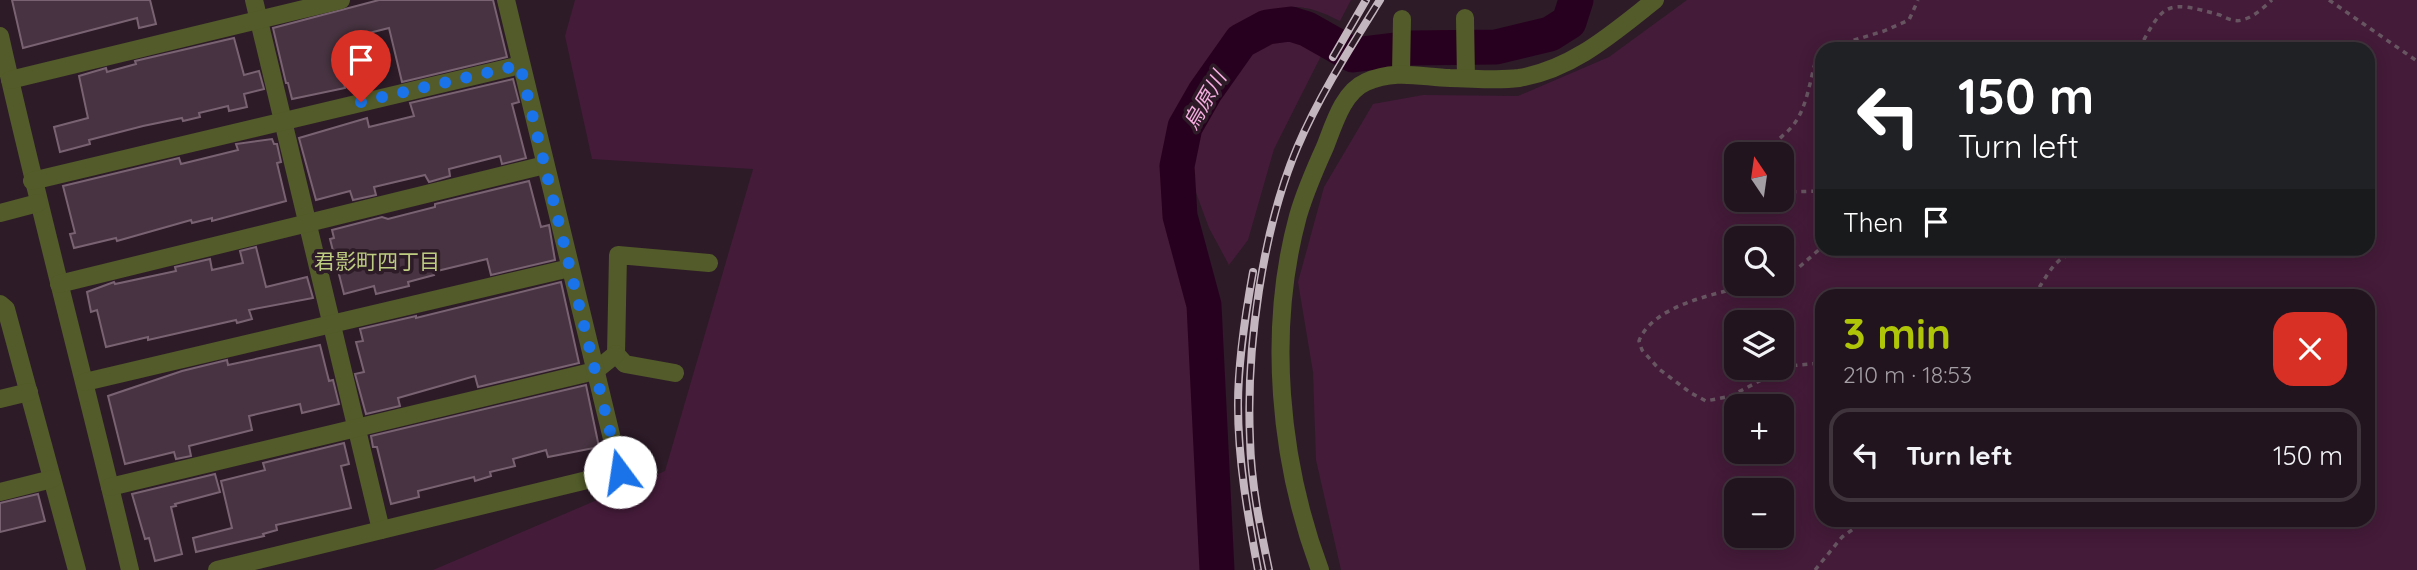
<!DOCTYPE html>
<meta charset="utf-8">
<style>
body{margin:0;font-family:Quicksand,"Noto Sans JP",sans-serif;background:#2a1d27;color:#f1f3f6;height:100vh;display:flex;flex-direction:column;font-size:26px;white-space:nowrap}
*{box-sizing:border-box;margin:0}
p{font-size:23px;color:#a29ea4}
.icon{flex:none;width:38px;height:38px;fill:none;stroke:currentColor;stroke-width:2;stroke-linecap:round;stroke-linejoin:round}
.map{position:relative;flex:1;overflow:hidden}
.drawer{position:absolute;left:1815px;top:289px;width:560px;height:238px;display:flex;flex-direction:column;background:#22141e;border-radius:21px;box-shadow:0 4px 18px #0003,0 0 0 2px #3f333c}
.drawer>*{flex:none}
.banner{position:absolute;left:1815px;top:42px;width:560px;height:214px;border-radius:21px;box-shadow:0 4px 18px #0003,0 0 0 2px #3f333c;background:#202124;color:#fff;overflow:hidden}
.needle{width:46px;rotate:347deg}
.buttons{position:absolute;left:1724px;top:142px;display:grid;gap:14px}
.buttons a{display:grid;place-items:center;width:70px;height:70px;border-radius:14px;background:#22141e;box-shadow:0 4px 18px #0003,0 0 0 2px #3f333c;font-size:35px}
.pin{position:absolute;display:grid;place-items:center;width:60px;height:60px;color:#fff;margin:-72px -30px;border-radius:50% 50% 50% 0;rotate:-45deg;box-shadow:0 0 7px #0007}
.pin .icon{rotate:45deg}
.me{position:absolute;width:77px;margin:-38px;rotate:346deg;stroke-linejoin:round;filter:drop-shadow(0 0 5px #0008)}
.turn{display:flex;align-items:center;gap:24px;height:147px;padding:0 28px;font-size:32px}
.turn .icon{width:91px;height:91px;stroke-width:2.5}
.turn b{display:block;font-size:49px;line-height:60px}
.then{display:flex;align-items:center;height:66px;padding:0 28px;background:#0003;gap:14px;font-size:26px}
.round{display:grid;place-items:center;flex:none;width:74px;height:74px;border-radius:21px;background:#2a1d27}
.headline{display:flex;align-items:center;justify-content:space-between;height:119px;padding:0 28px}
h1{font-size:42px;font-weight:800;line-height:52px;color:#afc507}
ul{padding:0;list-style:none}
li{display:flex;align-items:center;gap:21px;height:94px;margin:0 14px 10px;padding:0 14px;border:4px solid #3f333c;border-radius:21px}
li div{flex:1}
li b{display:block;font-size:26px}
li em{font-style:normal}
.map>svg:first-child{display:block}
.green{fill:#441b39;fill-rule:evenodd}
.lines{fill:none;stroke-linecap:round;stroke-linejoin:round}
.river{stroke:#28001f;stroke-width:35}
.building{fill:#473341;stroke:#796372;stroke-width:2}
.path{stroke:#675662;stroke-width:3.5;stroke-dasharray:5 5;stroke-linecap:butt}
.minor{stroke:#525b29;stroke-width:18}
.rail-casing{stroke:#c4b6bf;stroke-width:8}
.rail{stroke:#2d1b28;stroke-width:5;stroke-dasharray:16;stroke-linecap:butt}
.route{stroke:#1a73e8;stroke-width:12;stroke-dasharray:0 21.6}
.labels{text-anchor:middle;dominant-baseline:central;stroke-width:7;stroke-linejoin:round;paint-order:stroke}
.water-label{font-size:21px;font-style:italic;fill:#f6ade0;stroke:#2d1b28}
.neighbourhood-label{font-size:21px;fill:#bdcc80;stroke:#2d1b28}
</style>
<div class="map">
<svg width="2417" height="570" viewBox="0 0 2417 570">
<rect width="100%" height="100%" fill="#2d1b28"/>
<g class="green">
<path d="M575,0H1351L1340,21C1303,2 1281,0 1249,29L1262,36L1301,39L1323,52L1274,149L1248,240L1229,265L1209,228L1191,179L1165,180L1213,320L1221,426L1212,570H433L665,471L753,169L592,159L565,36Z"/>
<path d="M1687,0H2417V570H1341L1316,460L1313,372L1298,282L1324,187L1373,104L1423,95L1518,96L1609,57ZM1822,49H2368V248H1822ZM1736,154H1782V200H1736ZM1736,238H1782V284H1736ZM1822,296H2368V520H1822ZM1736,322H1782V368H1736ZM1736,406H1782V452H1736ZM1736,490H1782V536H1736Z"/>
</g>
<g class="lines">
<path class="river" d="M1217,570L1204,305L1180,216L1177,166L1185,127L1205,92L1241,41L1267,27L1291,24L1307,29L1353,55L1411,48L1496,47L1550,34L1569,22L1576,0"/>
</g>
<g class="building">
<path d="M12,0H150L156,24L139,28L137,18L23,48Z"/>
<path d="M379,0H493L507,57L402,82L389,28L349,38L351,43L347,44L355,79L344,82L345,88L292,99L288,83H286L273,28Z"/>
<path d="M234,38L244,75L259,71L264,89L244,94L247,107L229,111L228,106L199,113L200,117L183,121L182,118L143,126L89,140L90,144L60,152L54,127L88,118L79,76L106,68L107,72L136,64L135,61Z"/>
<path d="M513,79L519,102L512,104L526,158L502,164L500,156L449,169L450,176L429,182L425,175L374,187L376,195L353,200L350,191L316,200L299,138L367,118L369,127L414,116L410,103Z"/>
<path d="M272,139L274,144H277L281,162L277,163L286,201L212,221V218L192,223L191,220L117,241L116,238L74,248L70,234L75,233L63,186L179,158L181,164L238,150L236,144Z"/>
<path d="M529,181L541,227L549,225L555,260L491,275L487,259L433,272L434,275L408,282L409,286L376,294L374,286L344,294L330,239L334,238L332,230L382,217L388,219L435,207V204Z"/>
<path d="M256,247L266,287L307,277L313,298L249,310L252,319L237,323L236,320L148,340V337L106,347L97,310L91,312L87,292L114,282L115,284L176,271L175,267L210,259L212,270L243,263L240,251Z"/>
<path d="M561,282L579,363L478,387L475,376L398,398L400,406L366,414L355,374L364,372L356,342L363,341L360,329L416,316V318Z"/>
<path d="M320,345L329,381L333,380L339,404L302,413L300,404L249,416L252,430L189,446L191,456L176,459L174,452L125,464L108,396L182,371L227,360L228,365Z"/>
<path d="M586,385L599,447L548,457L546,450L513,459L515,466L490,472L491,476L475,481L474,477L418,491L419,497L391,504L377,447H373L371,436Z"/>
<path d="M344,443L349,464L341,466L351,508L276,525L277,530L263,534L264,536L196,552L193,538L232,528L221,481L265,470L263,463Z"/>
<path d="M215,474L220,492L175,504L176,506L171,507L182,554L155,561L149,538L145,539L132,494Z"/>
<path d="M38,494L45,521L0,532V503Z"/>
</g>
<g class="lines">
<g class="path">
<path d="M2329,0L2417,61"/>
<path d="M1825,49L1884,31L1909,20L1918,0"/>
<path d="M2139,49C2164,2 2166,0 2220,15C2228,19 2236,23 2245,19C2255,16 2264,7 2272,0"/>
<path d="M1768,154C1773,141 1786,135 1794,124C1807,107 1810,80 1816,60L1822,53"/>
<path d="M1782,189L1788,192L1822,191"/>
<path d="M1782,276L1797,269L1822,247"/>
<path d="M1755,284C1720,293 1653,304 1639,341L1642,350L1659,369L1691,393L1706,401L1731,396L1788,366L1822,363"/>
<path d="M2034,296C2055,262 2058,252 2099,248"/>
<path d="M1815,570L1842,537L1866,520"/>
</g>
<g class="minor">
<path d="M254,0L381,530"/>
<path d="M1465,18L1466,78"/>
<path d="M0,36C40,215 88,392 130,570"/>
<path d="M1401,73L1402,19"/>
<path d="M10,80L341,0"/>
<path d="M32,181L521,65"/>
<path d="M0,213L38,203"/>
<path d="M59,284L545,165"/>
<path d="M0,304L6,309L77,570"/>
<path d="M675,373L625,364L616,354L618,255L709,263"/>
<path d="M85,382L570,268"/>
<path d="M0,399L29,392"/>
<path d="M110,487L595,371L616,354"/>
<path d="M0,492L52,479"/>
<path d="M217,570L620,472L506,0"/>
<path d="M1320,570C1279,460 1267,330 1298,216C1305,192 1315,169 1325,147C1334,124 1343,92 1366,82C1395,69 1421,77 1450,78C1472,78 1496,81 1519,78C1573,69 1613,33 1655,0"/>
</g>
<defs>
<g id="rail">
<path d="M1333,57L1366,0"/>
<path d="M1253,272C1245,316 1238,361 1238,405C1238,461 1248,516 1258,570"/>
<path d="M1269,570C1260,527 1251,483 1250,439C1246,349 1262,231 1297,148C1319,96 1350,48 1380,0"/>
</g>
</defs>
<use href="#rail" class="rail-casing"/>
<use href="#rail" class="rail"/>
</g>
<g class="lines">
<path class="route" d="M361,102L520,65L620,472"/>
</g>
<g class="labels">
<g class="water-label">
<text transform="translate(1204 100) rotate(-60)">烏原川</text>
</g>
<g class="neighbourhood-label">
<text x="377" y="261">君影町四丁目</text>
</g>
</g>
</svg>
<div class="buttons">
<a><svg class="needle" viewBox="-14 -14 28 28"><path d="M0-13l5 13h-10z" fill="#e53935"/><path d="M0 13l5-13h-10z" fill="#a29ea4"/></svg></a>
<a><svg class="icon" aria-label="search" viewBox="0 0 24 24"><circle cx="10" cy="10" r="6"/><path d="M15 15l6 6"/></svg></a>
<a><svg class="icon" aria-label="layers" viewBox="0 0 24 24"><path d="M12 4l9 5-9 5-9-5zM3 14l9 5 9-5"/></svg></a>
<a>+</a>
<a>−</a>
</div>
<div class="pin" style="left:361px;top:102px;background:#d93025"><svg class="icon" aria-label="arrive" viewBox="0 0 24 24"><path d="M6 21V4h12l-3 4 3 4H6"/></svg></div>
<svg class="me" style="left:620px;top:472px" viewBox="-20 -20 40 40"><circle r="19" fill="#fff"/><path d="M0-13L10 11 0 6-10 11z" fill="#1a73e8"/></svg>
<div class="banner">
<div class="turn"><svg class="icon" aria-label="left" viewBox="0 0 24 24"><path d="M17 20v-9H6M10 6l-5 5 5 5"/></svg><div><b>150 m</b>Turn left</div></div>
<div class="then">Then<svg class="icon" aria-label="arrive" viewBox="0 0 24 24"><path d="M6 21V4h12l-3 4 3 4H6"/></svg></div>
</div>
<section class="drawer">
<div class="headline"><div><h1>3 min</h1><p>210 m · 18:53</p></div><a class="round" style="background:#d93025;color:#fff"><svg class="icon" aria-label="close" viewBox="0 0 24 24"><path d="M6 6l12 12M18 6L6 18"/></svg></a></div>
<ul>
<li><svg class="icon" aria-label="left" viewBox="0 0 24 24"><path d="M17 20v-9H6M10 6l-5 5 5 5"/></svg><div><b>Turn left</b></div><em>150 m</em></li>
</ul>
</section>
</div>
